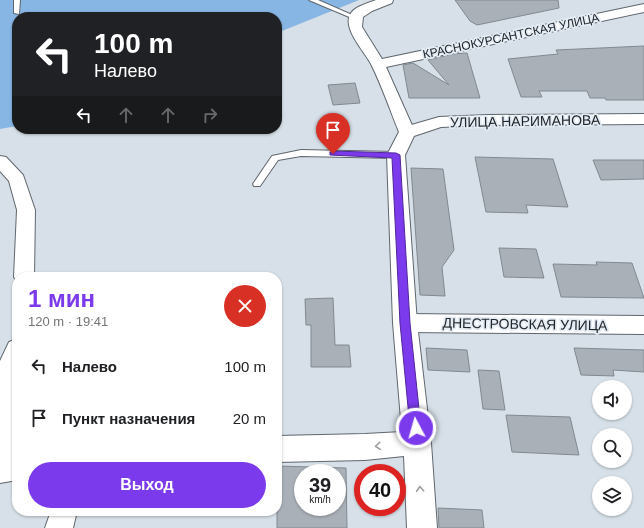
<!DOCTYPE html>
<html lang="ru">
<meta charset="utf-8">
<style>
body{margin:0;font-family:Helvetica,sans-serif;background:#f2f2f2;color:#202124;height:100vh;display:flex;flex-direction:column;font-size:15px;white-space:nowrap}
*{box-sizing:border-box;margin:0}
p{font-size:13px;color:#757577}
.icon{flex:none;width:22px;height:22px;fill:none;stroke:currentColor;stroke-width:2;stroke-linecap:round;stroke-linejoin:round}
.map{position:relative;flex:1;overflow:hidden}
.side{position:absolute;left:12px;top:272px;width:270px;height:244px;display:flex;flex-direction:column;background:#fff;border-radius:16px;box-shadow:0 1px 3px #0004}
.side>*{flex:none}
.banner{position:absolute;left:12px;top:12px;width:270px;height:122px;border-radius:16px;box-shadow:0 1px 3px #0004;background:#202124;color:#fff;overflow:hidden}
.buttons{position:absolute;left:592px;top:380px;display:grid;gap:8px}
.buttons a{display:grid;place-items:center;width:40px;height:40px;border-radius:50%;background:#fff;box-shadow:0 1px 3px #0004;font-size:20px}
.speed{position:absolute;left:294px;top:464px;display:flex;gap:8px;font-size:20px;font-weight:700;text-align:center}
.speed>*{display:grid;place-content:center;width:52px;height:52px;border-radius:50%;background:#fff;box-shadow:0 1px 3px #0004;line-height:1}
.speed small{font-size:10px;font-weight:400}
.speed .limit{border:6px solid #d22;background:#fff;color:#111}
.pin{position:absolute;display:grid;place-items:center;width:34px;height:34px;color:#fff;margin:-41px -17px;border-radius:50% 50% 50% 0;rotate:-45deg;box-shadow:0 0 4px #0007}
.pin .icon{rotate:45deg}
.me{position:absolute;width:44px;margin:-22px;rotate:354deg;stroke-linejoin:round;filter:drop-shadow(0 0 3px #0008)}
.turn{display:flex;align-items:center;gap:14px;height:84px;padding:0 16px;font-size:18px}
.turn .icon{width:52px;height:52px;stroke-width:2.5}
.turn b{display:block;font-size:28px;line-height:34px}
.lanes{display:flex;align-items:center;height:38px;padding:0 16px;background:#0003;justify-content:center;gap:20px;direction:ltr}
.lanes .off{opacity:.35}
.round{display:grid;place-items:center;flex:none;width:42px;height:42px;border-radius:21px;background:#f2f2f2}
.headline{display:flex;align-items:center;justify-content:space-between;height:68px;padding:0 16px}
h1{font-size:24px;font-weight:600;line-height:30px;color:#7c3aed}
.action{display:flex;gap:8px;margin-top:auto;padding:8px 16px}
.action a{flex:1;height:46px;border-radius:24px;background:#7c3aed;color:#fff;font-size:16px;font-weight:600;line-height:46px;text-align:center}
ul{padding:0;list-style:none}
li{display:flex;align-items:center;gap:12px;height:52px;padding:0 16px}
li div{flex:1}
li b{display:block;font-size:15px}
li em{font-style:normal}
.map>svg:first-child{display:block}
.green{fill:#87b6e4}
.building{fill:#a9b0b8;stroke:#818990;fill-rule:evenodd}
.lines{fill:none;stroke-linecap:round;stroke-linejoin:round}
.lane-casing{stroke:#5f666d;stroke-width:2}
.street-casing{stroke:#5f666d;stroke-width:2}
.secondary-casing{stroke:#5f666d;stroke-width:2}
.lane{fill:#fff;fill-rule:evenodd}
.street{fill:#fff;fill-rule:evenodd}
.secondary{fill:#fff;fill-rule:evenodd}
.oneway{stroke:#9c9d9f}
.route{fill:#7c3aed;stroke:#51269a}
.labels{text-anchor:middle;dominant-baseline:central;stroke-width:3.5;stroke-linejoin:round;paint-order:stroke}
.far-street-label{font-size:12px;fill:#232629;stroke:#e4edf5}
.street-label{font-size:14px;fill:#232629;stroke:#e4edf5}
</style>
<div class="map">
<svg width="644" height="528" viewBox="0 0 644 528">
<rect width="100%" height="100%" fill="#d7e0e8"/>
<path class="green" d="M0,0H359L277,33V17H17V126L0,129Z"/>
<g class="building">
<path d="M455,0H558L559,8L477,25L470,21Z"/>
<path d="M644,46V100H606L605,98H590L587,91H539L542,97H521L508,59L558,54L556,50Z"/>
<path d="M467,53L480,98H409L403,65L413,63L449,85L428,60L452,54Z"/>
<path d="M355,83L360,103L333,105L328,85Z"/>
<path d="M475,157L553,159L568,207L526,205L528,213L486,212Z"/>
<path d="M593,160H644V179L601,180Z"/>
<path d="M411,168L443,169L454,250L442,267L445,296L420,295Z"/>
<path d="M499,248L536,249L544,278L504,277Z"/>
<path d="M596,262L632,263L644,298L561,297L553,264L597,265Z"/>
<path d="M333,298L335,345H349L351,367H311V325H306L305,299Z"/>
<path d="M426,348L467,350L470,372L428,370Z"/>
<path d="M574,348L644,350V372L613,370L614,376L581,375Z"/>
<path d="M478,370L499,371L505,410L483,409Z"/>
<path d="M506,415L570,417L579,455L512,452Z"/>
<path d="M277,466L346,468L347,528H277ZM303,473H337V507H303Z"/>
<path d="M438,508L482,510L484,528H439Z"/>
</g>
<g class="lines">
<defs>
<g id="lane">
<path d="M14,0H20L19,14L14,13Z"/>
<path d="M309,0H318L359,18L354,19Z"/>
<path d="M301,150L396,152L400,155L396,158L301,156L278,160L260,186H254L253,184L272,156Z"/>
</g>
<g id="street">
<path d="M376,0H393L392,3L372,11L363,17L362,27L382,59L644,4V12L386,67L415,132L413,135L407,137L401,135L399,132C390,110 382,86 371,64C364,51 343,29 350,15C353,7 368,3 376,0Z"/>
<path d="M0,156L6,157L23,175L35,210L34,277H17V282L14,277L17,210L9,181L0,171Z"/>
<path d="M405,314L644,316V334L405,332L397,329L394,323L397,317Z"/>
<path d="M17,339V375L16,378L17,470L13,478L4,482L0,480V361L9,342Z"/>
<path d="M51,511H77L73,528H45Z"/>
</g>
<g id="secondary">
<path d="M644,114V124L489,125L441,127L414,136L405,155L417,323L431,443L437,528H407L404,456L365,460L277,462V436L365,434L402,432L393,323L387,155L401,128L439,117L489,115Z"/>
<path d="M17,454V480L0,483V457Z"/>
</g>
</defs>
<use href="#lane" class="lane-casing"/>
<use href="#street" class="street-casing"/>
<use href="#secondary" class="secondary-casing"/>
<use href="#lane" class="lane"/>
<use href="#street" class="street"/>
<use href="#secondary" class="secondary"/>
</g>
<defs><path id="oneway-chevron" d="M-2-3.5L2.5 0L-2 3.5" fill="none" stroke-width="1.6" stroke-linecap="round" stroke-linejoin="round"/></defs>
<g class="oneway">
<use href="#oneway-chevron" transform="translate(378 446) rotate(175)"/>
<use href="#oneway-chevron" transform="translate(420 489) rotate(-93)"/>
</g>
<path class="route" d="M333,151L396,153L400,155L410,323L421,428L420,431L416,433L412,431L410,428L400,323L392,158L330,155V152Z"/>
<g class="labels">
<g class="far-street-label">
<text transform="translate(511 36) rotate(-12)">КРАСНОКУРСАНТСКАЯ УЛИЦА</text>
</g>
<g class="street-label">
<text transform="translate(525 121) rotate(-1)">УЛИЦА НАРИМАНОВА</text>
<text transform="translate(525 324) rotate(1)">ДНЕСТРОВСКАЯ УЛИЦА</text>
</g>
</g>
</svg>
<div class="buttons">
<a><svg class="icon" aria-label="sound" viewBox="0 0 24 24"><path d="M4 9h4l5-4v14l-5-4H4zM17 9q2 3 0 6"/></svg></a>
<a><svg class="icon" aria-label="search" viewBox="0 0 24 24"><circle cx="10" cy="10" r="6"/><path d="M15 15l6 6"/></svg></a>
<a><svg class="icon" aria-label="layers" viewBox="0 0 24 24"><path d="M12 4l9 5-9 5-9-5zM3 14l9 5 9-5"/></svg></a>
</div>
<div class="speed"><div>39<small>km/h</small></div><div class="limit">40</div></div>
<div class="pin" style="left:333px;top:154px;background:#d93025"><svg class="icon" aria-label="arrive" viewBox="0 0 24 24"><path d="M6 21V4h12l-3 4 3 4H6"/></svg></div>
<svg class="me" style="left:416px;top:428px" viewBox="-20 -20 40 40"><circle r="17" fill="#7c3aed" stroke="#fff" stroke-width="3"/><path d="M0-11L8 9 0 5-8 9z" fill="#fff"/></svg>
<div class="banner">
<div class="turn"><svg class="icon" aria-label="left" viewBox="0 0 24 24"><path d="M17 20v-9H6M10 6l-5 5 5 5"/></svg><div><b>100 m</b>Налево</div></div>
<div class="lanes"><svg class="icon" aria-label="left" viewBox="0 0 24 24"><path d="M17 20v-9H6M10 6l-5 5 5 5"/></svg><svg class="icon off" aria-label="ahead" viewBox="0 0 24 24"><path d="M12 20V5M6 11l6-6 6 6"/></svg><svg class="icon off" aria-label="ahead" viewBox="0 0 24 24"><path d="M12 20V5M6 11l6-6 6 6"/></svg><svg class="icon off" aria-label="right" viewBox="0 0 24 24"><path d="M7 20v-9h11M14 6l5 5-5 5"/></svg></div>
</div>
<section class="side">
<div class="headline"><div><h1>1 мин</h1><p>120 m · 19:41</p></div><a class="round" style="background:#d93025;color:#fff"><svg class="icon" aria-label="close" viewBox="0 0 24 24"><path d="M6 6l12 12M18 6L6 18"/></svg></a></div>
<ul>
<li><svg class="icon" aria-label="left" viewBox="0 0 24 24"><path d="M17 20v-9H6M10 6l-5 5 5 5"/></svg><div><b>Налево</b></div><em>100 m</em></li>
<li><svg class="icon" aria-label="arrive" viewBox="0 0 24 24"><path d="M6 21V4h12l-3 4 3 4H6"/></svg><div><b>Пункт назначения</b></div><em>20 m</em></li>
</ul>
<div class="action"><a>Выход</a></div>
</section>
</div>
